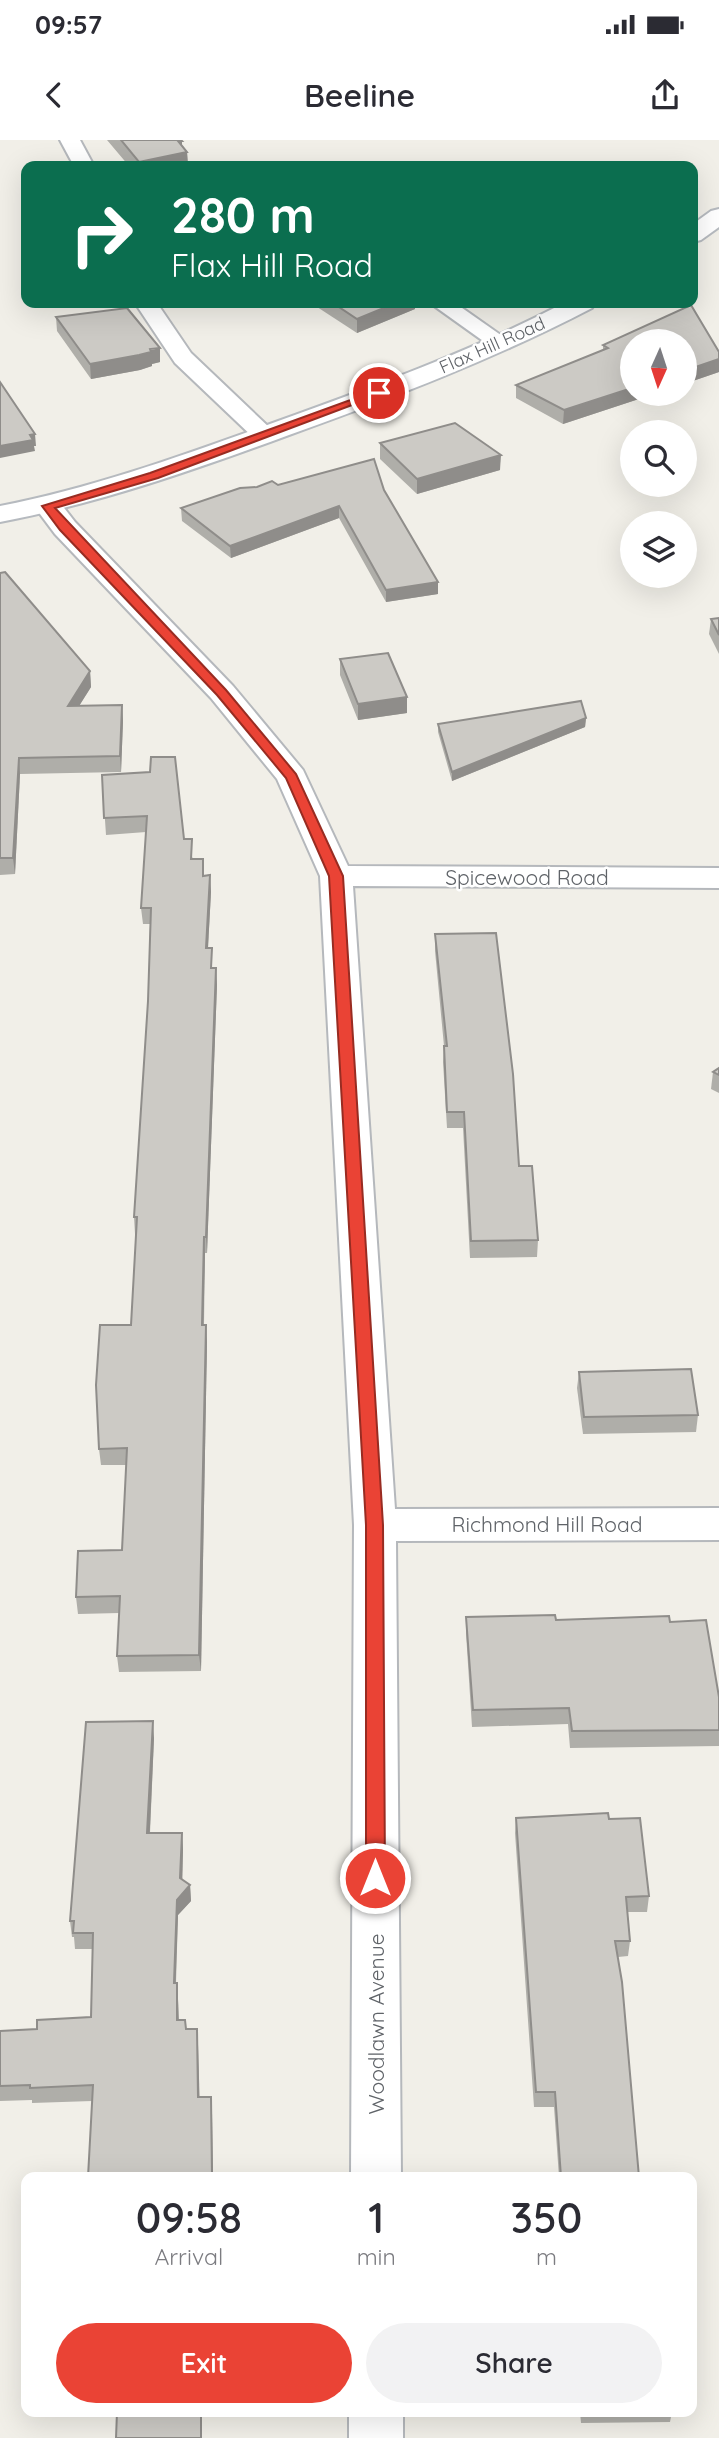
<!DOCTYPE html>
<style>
body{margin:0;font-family:Quicksand,sans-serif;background:#f2f2f3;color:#2b2b33;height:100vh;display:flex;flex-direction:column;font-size:26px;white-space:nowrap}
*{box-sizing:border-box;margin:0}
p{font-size:23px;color:#7c7c81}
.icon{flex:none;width:38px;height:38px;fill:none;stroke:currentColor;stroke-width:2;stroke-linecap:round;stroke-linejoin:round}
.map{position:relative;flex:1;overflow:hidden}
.panel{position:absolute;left:21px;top:2032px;width:676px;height:245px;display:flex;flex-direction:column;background:#fff;border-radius:14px;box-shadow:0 7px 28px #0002}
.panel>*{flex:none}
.guide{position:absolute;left:21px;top:21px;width:677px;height:147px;border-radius:14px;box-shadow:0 7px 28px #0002;background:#0b6e4f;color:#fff;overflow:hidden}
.needle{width:46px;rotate:183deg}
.fabs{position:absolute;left:620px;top:189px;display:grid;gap:14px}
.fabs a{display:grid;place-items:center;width:77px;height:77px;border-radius:50%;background:#fff;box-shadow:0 7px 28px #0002;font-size:35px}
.pin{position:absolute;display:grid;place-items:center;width:60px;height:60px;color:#fff;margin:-30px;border:4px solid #fff;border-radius:50%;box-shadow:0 2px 7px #0007}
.me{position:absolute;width:77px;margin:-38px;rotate:0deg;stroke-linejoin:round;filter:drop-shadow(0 0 5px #0008)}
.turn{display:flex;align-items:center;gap:24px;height:147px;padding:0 35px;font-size:32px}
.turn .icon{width:91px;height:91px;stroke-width:2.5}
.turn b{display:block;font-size:49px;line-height:60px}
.eta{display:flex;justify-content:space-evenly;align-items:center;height:119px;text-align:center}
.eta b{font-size:42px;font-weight:600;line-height:49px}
.button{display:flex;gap:14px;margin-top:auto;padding:14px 35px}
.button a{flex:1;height:80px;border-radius:42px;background:#ea4335;color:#fff;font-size:28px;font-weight:600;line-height:80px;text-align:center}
.button a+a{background:#f2f2f3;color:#2b2b33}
.status{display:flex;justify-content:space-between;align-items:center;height:49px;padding:0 35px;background:#fff;direction:ltr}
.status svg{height:19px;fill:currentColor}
header{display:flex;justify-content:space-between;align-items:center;height:91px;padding:0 35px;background:#fff;font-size:32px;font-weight:600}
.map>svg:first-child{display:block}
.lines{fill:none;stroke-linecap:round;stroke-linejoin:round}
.service-casing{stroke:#b5b8bc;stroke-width:4}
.minor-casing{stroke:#b5b8bc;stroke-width:4}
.secondary-casing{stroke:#b6babf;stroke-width:4}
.service{fill:#fff;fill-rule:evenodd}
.minor{fill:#fff;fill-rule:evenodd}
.secondary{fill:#fff;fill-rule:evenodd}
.wall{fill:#afaea9}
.shaded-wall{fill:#8f8d8a}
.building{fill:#cccac5;stroke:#8f8d8a;stroke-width:2}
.route{fill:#ea4335;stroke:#982c22;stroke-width:2}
.labels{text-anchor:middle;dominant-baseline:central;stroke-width:5;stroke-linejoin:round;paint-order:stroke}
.far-street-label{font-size:18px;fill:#5f6368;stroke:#fff}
.street-label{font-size:21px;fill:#5f6368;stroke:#fff}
</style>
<div class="status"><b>09:57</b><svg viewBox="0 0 49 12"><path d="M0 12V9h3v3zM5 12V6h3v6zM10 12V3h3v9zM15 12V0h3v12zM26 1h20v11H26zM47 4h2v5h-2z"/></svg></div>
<header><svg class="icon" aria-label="back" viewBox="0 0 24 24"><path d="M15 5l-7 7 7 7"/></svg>Beeline<svg class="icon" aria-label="share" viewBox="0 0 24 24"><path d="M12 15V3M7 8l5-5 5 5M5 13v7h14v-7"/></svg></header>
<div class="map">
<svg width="719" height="2298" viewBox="0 0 719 2298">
<rect width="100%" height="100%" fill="#f1efe8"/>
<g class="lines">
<defs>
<g id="service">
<path d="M60,0H80L94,26H74Z"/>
<path d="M135,163H157L191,213L272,290L276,295L272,300H256L175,223Z"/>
<path d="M430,163H455L512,203L509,208H493Z"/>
</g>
<g id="minor">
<path d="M48,358L58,360L75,382L233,546L303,630L348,726L719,728V748L353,746L395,1369L719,1368V1400L396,1401L401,2037H351L354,1385L320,736L277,639L211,558L55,394L34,366L38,360Z"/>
<rect x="349" y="2272" width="54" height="26"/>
</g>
<g id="secondary">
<path d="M719,69V87L701,100L693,102V84L711,71Z"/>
<path d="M564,163H595L592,168C494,219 392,258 289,295C194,330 100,363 0,382V366C93,348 181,316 270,284C370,248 470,212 564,163Z"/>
</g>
</defs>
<use href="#service" class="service-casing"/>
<use href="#minor" class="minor-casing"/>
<use href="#secondary" class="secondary-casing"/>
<use href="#service" class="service"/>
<use href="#minor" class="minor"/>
<use href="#secondary" class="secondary"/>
</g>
<g class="wall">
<path d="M107,0H181L182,6L187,12L188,26H129Z"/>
<path d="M311,163H415V169L357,193Z"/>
<path d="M691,165L719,212V232L684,244V201H632V254H654L563,284L516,258V245L603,210V205Z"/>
<path d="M56,177L160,222L152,224V226L140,230L91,239L57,191Z"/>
<path d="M380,303L500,330L417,354L380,319Z"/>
<path d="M278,345L384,350L438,442V454L386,462L339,378L231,418L182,381L181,368Z"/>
<path d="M0,433L90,531L91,547L79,566L122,565L123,581L121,632L20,634L15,734L0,735Z"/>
<path d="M719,478V514L709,494L711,479Z"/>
<path d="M340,519L407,557V573L358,580L340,535Z"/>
<path d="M586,578L585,587L452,641L438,592V584Z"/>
<path d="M102,635L184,699L193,719L204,736L210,735L211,752L208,808L212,828H216L217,845L207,1113H205L204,1185H206L207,1202L201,1531L119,1532L117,1516L119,1473L78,1474L76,1457L122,1410L127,1325H101L99,1309L131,1185L136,1094H135L134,1077L148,861L150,784H143L141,768L146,692L106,695Z"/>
<path d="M435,794L519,1026L538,1100L537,1117L470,1118L463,988H447L443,922L444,906L435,811Z"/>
<path d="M719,928V953L711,949L713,932Z"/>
<path d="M579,1232L698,1275L696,1292L583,1294L577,1248Z"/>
<path d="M466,1477L556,1480L670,1482L719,1557V1606L570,1608L568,1584L472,1587L466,1493Z"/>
<path d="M154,1598L150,1693H182L183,1709L182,1739L190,1745L191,1761L178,1775L176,1843L178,1859L179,1880L186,1889H197L199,1957H211L212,1972L92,1961L32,1963V1960L0,1961V1891L37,1889L91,1877L93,1809H75L74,1797H72L70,1781Z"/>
<path d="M516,1678L609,1679L649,1756L647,1772H627L630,1801L628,1816L618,1817L639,2037H559L554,1967H534L515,1693Z"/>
<path d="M580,2272H672L670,2282L581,2283Z"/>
</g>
<g class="shaded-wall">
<path d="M178,1H182V13L187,12L188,26H139V22Z"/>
<path d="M396,163H415V169L357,193V179Z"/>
<path d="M160,208V222L152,224V226L140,230L91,239L90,224Z"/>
<path d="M719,219V232L684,244V231Z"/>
<path d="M632,248V254H654L563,284L564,270Z"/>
<path d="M35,294L36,306H34L35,311L0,318V306Z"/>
<path d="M501,315L500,330L417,354V339Z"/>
<path d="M339,366V378L231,418L230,406Z"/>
<path d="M438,442V454L386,462V450Z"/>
<path d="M90,531L91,547L69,582L68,566Z"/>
<path d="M407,557V573L358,580V564Z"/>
<path d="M122,565L123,581L121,632L120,616Z"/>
<path d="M586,578L585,587L452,641V632Z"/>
<path d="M19,618L20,634L15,734L13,718Z"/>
<path d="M210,735L211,752L207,825L206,808Z"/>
<path d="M216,828L217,845L207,1113L206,1097Z"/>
<path d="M204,1097L205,1113L203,1202L202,1185Z"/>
<path d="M206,1185L207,1202L201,1531L199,1515Z"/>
<path d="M153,1581L154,1598L149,1709L147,1693Z"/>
<path d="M182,1693L183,1709L182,1754L180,1738Z"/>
<path d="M190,1745L191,1761L178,1775L175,1859L174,1843L177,1760Z"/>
<path d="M177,1843L178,1859L179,1896L177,1880Z"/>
<path d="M197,1889L198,1904L200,1973L198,1957Z"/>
<path d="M211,1957L212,1972L213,2037H212Z"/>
<rect x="201" y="2272" width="1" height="26"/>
</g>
<g class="building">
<path d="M121,0H181L182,1H178L187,12L139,22Z"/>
<path d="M333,163H396L357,179Z"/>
<path d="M691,165L719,212V219L684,231V201H632V248L564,270L516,245L608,208L603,205Z"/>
<path d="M127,168L160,208L150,209L151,212L139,215L90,224L56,177Z"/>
<path d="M0,242L35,294L30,295L33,300L0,306Z"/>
<path d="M455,283L501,315L417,339L380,303Z"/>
<path d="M374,319L384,350L438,442L386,450L339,366L230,406L181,368L240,348L257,347L272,341L278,345Z"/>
<path d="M5,432L90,531L68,566L122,565L120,616L19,618L13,718H0V433Z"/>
<path d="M719,478V495L711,479Z"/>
<path d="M388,513L407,557L358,564L340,519Z"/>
<path d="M581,561L586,578L452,632L438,584Z"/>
<path d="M151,617H175L184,699H192L191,719H203V736L210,735L206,808H212L211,828H216L206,1097H204L202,1185H206L199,1515L117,1516L120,1456L76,1457L78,1411L122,1410L127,1308L99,1309L96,1245L100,1185H131L137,1077H134L148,861L151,768H141L147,676L104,678L102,635L150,632Z"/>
<path d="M496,793L513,934L519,1026H532L538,1100L471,1101L464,972H447L444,906H447L435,794Z"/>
<path d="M719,928V935L713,932Z"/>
<path d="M691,1229L698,1275L584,1277L579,1232Z"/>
<path d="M555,1475L556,1480L669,1476L670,1482L706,1480L719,1557V1590L572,1591L569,1568L473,1570L466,1477Z"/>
<path d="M153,1581L147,1693H182L180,1738L190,1745L177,1760L174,1843H177V1880H185L186,1889H197L198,1957H211L212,2037H88L93,1945L30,1948V1945L0,1946V1891L37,1889V1880L91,1877L93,1793H73L74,1781H70L86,1582Z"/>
<path d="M608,1673L609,1679L640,1678L649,1756L626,1757L630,1801H615L622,1842L639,2037H561L555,1952H536L516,1678Z"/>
<path d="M117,2272H201V2298H116Z"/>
</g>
<path class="route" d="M375,251L384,253L158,338L55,368L226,550L296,634L343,736L383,1385L385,1738L382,1744L375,1746L369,1744L366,1738V1385L329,736L286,638L217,555L60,390L42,366L150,333Z"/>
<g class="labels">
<g class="far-street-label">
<text transform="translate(492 205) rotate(-24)">Flax Hill Road</text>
</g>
<g class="street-label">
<text x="527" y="737">Spicewood Road</text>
<text x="547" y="1384">Richmond Hill Road</text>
<text transform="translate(376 1884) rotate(-90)">Woodlawn Avenue</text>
</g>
</g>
</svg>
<div class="fabs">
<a><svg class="needle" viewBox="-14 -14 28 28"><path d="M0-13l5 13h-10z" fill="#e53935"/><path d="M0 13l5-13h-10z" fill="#7c7c81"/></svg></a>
<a><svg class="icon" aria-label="search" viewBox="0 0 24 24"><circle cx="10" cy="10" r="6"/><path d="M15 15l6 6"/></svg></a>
<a><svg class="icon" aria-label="layers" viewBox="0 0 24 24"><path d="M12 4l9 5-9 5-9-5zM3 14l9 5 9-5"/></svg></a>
</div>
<div class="pin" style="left:379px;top:253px;background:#d93025"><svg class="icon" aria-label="arrive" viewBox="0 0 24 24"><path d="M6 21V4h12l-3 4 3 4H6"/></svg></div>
<svg class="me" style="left:375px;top:1738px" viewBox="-20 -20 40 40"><circle r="17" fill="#ea4335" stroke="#fff" stroke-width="3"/><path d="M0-11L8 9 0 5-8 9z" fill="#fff"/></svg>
<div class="guide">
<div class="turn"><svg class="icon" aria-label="right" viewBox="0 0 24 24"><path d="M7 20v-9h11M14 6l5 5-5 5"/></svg><div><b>280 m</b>Flax Hill Road</div></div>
</div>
<section class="panel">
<div class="eta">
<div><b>09:58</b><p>Arrival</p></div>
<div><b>1</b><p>min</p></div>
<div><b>350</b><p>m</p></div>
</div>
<div class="button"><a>Exit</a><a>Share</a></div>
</section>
</div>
